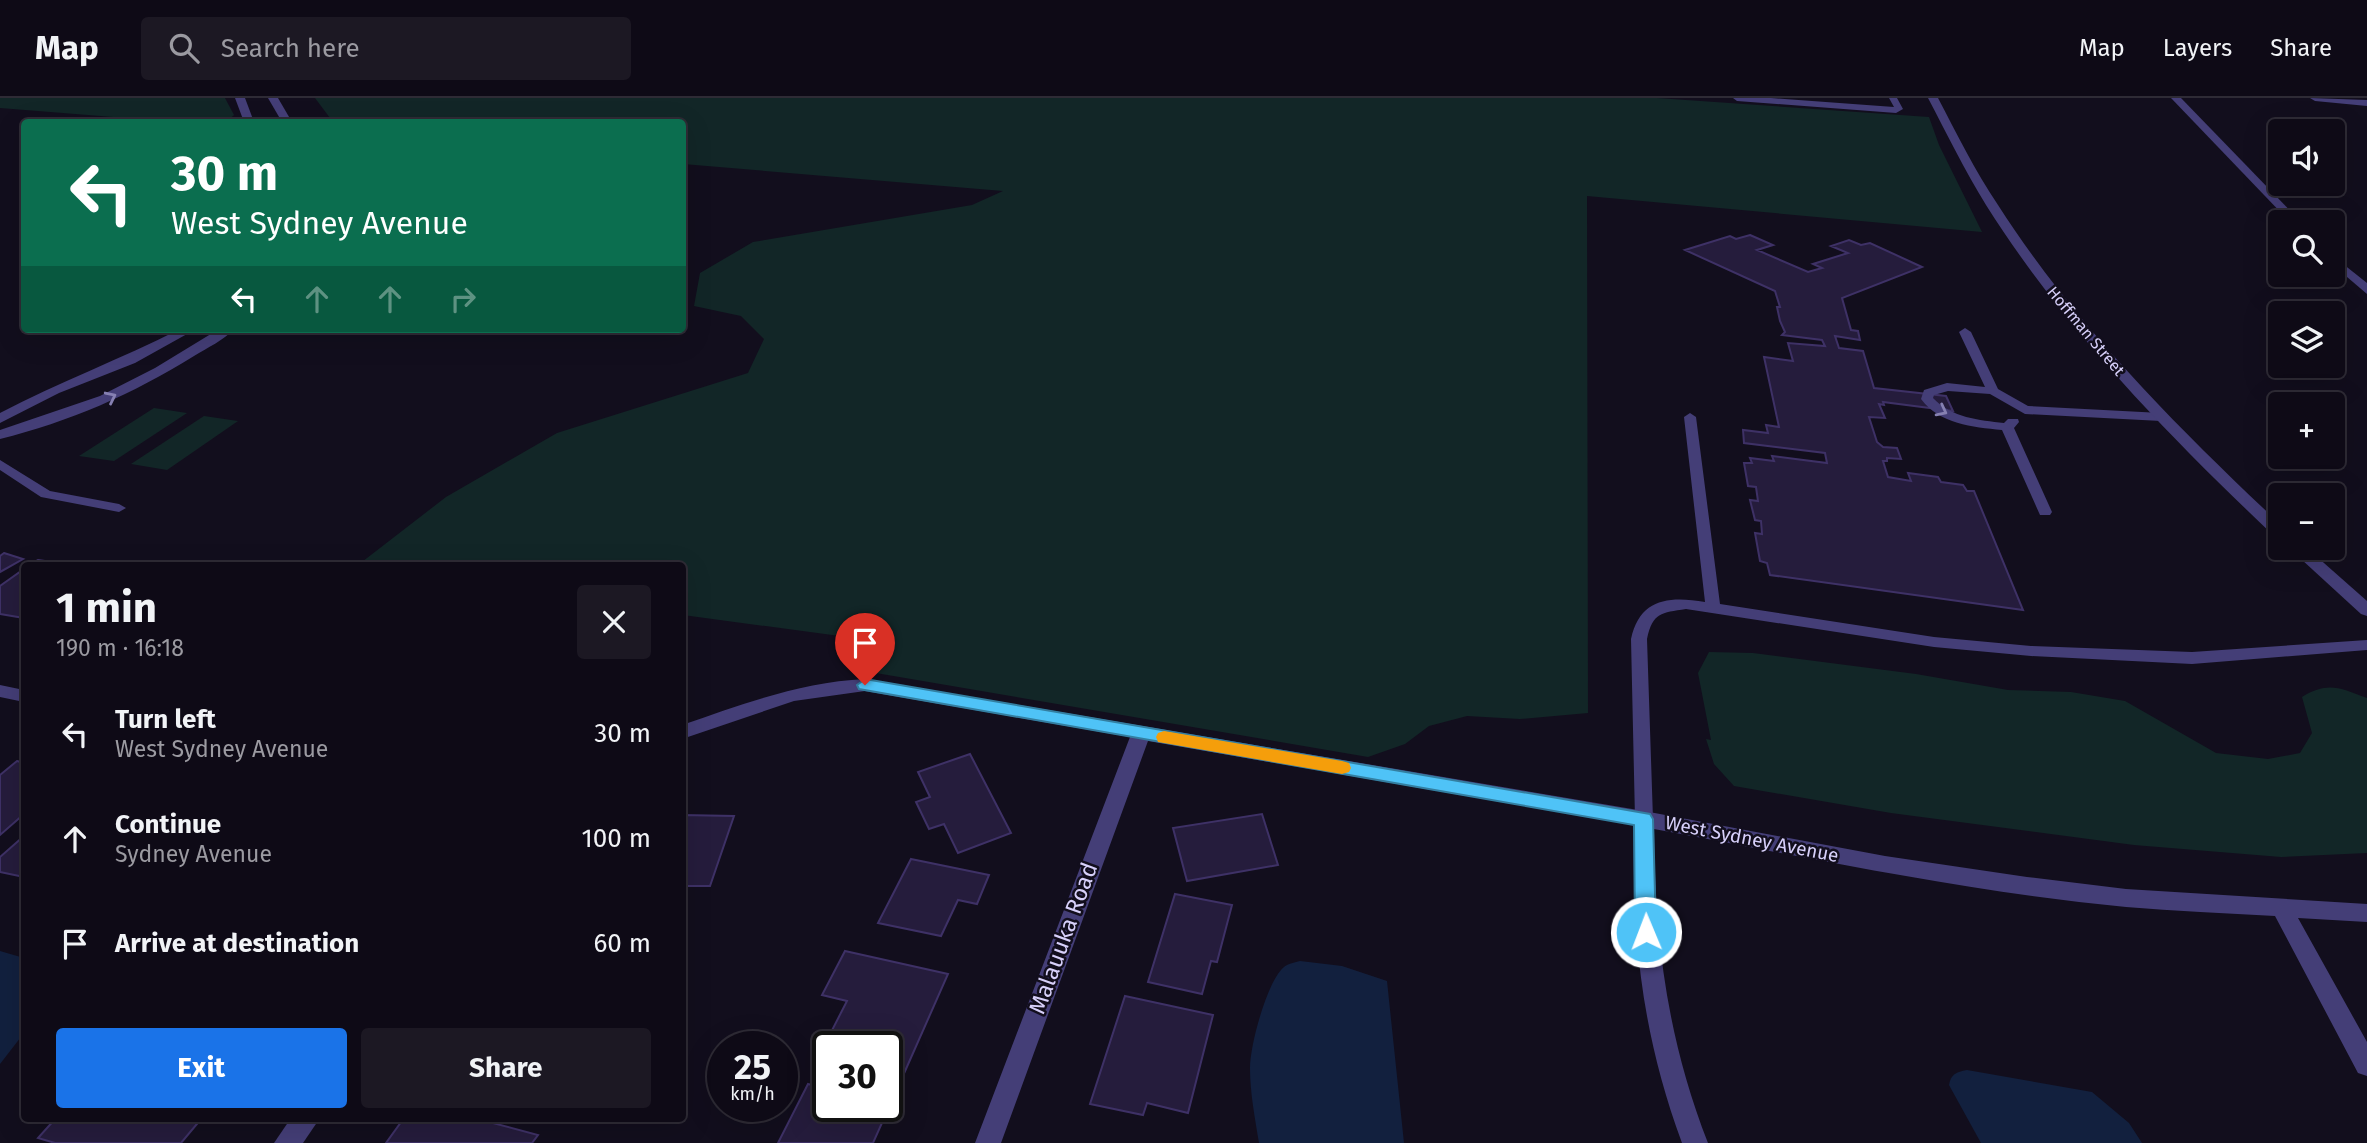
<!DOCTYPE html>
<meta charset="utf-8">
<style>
body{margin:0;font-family:"Fira Sans",sans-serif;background:#1c1823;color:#f1f3f6;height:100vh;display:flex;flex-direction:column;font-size:26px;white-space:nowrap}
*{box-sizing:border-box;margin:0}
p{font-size:23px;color:#9b9aa1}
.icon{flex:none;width:38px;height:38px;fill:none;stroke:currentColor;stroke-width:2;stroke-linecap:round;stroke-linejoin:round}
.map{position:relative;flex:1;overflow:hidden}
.panel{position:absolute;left:21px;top:464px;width:665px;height:560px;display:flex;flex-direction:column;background:#0e0a16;border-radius:7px;box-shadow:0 7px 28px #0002,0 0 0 2px #2e2b35}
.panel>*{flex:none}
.top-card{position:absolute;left:21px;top:21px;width:665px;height:214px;border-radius:7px;box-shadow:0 7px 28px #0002,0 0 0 2px #2e2b35;background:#0b6e4f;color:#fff;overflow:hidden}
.controls{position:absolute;left:2268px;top:21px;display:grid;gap:14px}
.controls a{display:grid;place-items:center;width:77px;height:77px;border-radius:7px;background:#0e0a16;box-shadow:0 7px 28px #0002,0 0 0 2px #2e2b35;font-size:35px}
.speed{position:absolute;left:707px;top:933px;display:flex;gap:14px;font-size:35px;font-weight:700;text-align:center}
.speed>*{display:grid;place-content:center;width:91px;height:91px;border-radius:50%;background:#0e0a16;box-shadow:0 7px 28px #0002,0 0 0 2px #2e2b35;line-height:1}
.speed small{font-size:18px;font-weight:400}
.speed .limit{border:4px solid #111;border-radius:10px;background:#fff;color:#111}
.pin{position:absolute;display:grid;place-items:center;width:60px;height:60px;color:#fff;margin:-72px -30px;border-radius:50% 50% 50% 0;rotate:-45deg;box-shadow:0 0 7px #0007}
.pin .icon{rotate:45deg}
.me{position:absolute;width:77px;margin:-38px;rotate:359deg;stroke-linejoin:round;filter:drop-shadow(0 0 5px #0008)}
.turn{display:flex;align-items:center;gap:24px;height:147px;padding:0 35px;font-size:32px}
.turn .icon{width:91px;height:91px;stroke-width:2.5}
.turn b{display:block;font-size:49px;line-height:60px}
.lanes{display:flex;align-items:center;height:66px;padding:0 35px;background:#0003;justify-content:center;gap:35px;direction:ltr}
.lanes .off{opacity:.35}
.round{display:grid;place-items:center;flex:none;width:74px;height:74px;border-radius:7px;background:#1c1823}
.summary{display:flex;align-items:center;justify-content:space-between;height:119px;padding:0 35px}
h1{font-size:42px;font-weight:700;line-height:52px}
.action{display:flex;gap:14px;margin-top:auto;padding:14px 35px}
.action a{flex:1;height:80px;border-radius:7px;background:#1a73e8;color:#fff;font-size:28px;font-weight:700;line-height:80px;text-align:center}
.action a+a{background:#1c1823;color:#f1f3f6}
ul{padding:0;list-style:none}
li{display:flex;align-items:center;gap:21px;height:105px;padding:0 35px}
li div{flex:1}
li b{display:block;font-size:26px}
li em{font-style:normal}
header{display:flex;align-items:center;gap:42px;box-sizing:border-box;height:98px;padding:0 35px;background:#0e0a16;border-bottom:2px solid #2e2b35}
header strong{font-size:33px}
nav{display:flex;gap:38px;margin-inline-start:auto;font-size:24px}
.search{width:490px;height:63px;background:#1c1823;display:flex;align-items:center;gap:18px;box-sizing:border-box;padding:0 24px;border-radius:7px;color:#9b9aa1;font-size:26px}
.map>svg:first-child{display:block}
.green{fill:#122627}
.water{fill:#12203e}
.building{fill:#251c3c;stroke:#3e3166;stroke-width:2}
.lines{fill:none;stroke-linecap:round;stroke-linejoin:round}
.service{fill:#443e77;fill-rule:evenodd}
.minor{fill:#443e77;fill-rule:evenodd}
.oneway{stroke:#8680b2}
.route{fill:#4fc3f7;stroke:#337fa1;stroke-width:2}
.slow{fill:#f59e0b}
.labels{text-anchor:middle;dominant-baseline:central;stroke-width:5;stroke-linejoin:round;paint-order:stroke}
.far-street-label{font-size:16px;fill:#d7d0fa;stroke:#120e1d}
.street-label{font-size:19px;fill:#d7d0fa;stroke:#120e1d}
.near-street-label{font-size:23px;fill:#d7d0fa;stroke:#120e1d}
</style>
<header>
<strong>Map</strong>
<div class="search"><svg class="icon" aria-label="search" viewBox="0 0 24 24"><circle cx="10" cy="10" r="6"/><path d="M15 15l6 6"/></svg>Search here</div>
<nav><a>Map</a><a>Layers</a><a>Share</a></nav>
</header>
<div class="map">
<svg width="2367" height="1045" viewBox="0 0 2367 1045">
<rect width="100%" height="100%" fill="#120e1d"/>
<g class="green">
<path d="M0,0H225L234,17L226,24H176L0,10Z"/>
<path d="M315,0H1657L1929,19L1939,47L1982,134L1587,98L1588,615L1520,621L1467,618L1429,628L1405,646L1368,659L870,574L884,544L683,517L682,467H358L446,399L557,335L748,275L764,241L741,218L694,208L700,175L753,144L972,107L1003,93L683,66L682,24H333Z"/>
<path d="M154,310L187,315L114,363L79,358Z"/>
<path d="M204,318L238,323L167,372L131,366Z"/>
<path d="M1709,554L1753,555L1916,576L2008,592L2071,594L2125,603L2216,655L2268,661L2300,655L2312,635L2302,599C2328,583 2340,590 2367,600V755L2281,759L2134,747L1891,715L1734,688L1714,666L1706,641L1711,642L1698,575Z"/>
</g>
<g class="water">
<path d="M0,853L24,860V935L0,966Z"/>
<path d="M1300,863L1342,868L1387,883L1404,1045H1259C1255,1020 1250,995 1250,970C1250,947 1266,889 1281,872C1286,866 1292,865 1300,863Z"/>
<path d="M1967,972L2092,994L2129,1025L2142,1045H1981L1949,987C1951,976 1956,974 1967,972Z"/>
</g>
<g class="building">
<path d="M1750,137L1773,147L1757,152L1808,174L1822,170L1813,166L1848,155L1831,148L1849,142L1861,147L1870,145L1922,169L1842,200L1851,232L1858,233L1860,242L1835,238L1839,250L1863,253L1874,290L1946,298L1953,313L1883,304L1884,307L1879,306L1885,320L1869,319L1877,344L1883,349L1897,350L1901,361L1887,360V363H1883L1888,379L1911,383L1908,375L1938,379L1941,384L1963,387L1967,393H1974L2023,512L1770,477L1767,465L1760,463L1755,435L1762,436L1761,423L1755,422L1750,402L1758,403L1756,389L1748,388L1744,365H1752L1750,360L1774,363L1772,358L1827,365L1825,355L1744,345L1743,332L1768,335L1766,327L1779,329L1764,259L1793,263L1788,245L1825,248L1822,242L1782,237L1785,234L1780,223L1777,209H1780L1775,193L1685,152L1730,138L1736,141Z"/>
<path d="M4,455L23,461L0,474V458Z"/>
<path d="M38,462L73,467H29Z"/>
<path d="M24,471V520L0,516V488Z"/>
<path d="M970,656L1011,735L958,755L944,726L929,731L916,704L930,699L918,674Z"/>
<path d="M17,663L24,665V716L0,737V677Z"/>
<path d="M1262,716L1278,767L1187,783L1173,730Z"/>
<path d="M682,717L734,718L710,788H682Z"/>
<path d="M24,738V779L0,774V759Z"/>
<path d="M911,761L989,777L977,806L958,802L941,838L878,825Z"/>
<path d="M1175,796L1232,807L1217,864L1211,863L1202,896L1148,884Z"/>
<path d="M845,853L948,876L902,980L887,977V948H842L826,944L847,903L822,897Z"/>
<path d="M1125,898L1213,917L1188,1015L1147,1005L1143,1017L1090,1006Z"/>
<path d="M808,986L828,991V1008L890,1007L873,1045H778Z"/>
<path d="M56,1020H202L181,1045H55L38,1040Z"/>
<path d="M404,1020H474L538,1037L532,1045H386Z"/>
</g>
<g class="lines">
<g class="service">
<path d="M1733,0H1771L1894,9L1889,0H1897L1903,11L1896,15L1737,3Z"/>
<path d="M1965,230L1971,234L1998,291L2028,308L2161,315L2167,319L2161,323L2025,316L1990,296L1948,293L1934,297L1933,300C1952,320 1979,322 2004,325L2008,321H2018L2019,324L2014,330L2052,414L2050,417H2040L2002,332C1972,329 1940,326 1921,301L1924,292L1947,285L1985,289L1959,234Z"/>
<path d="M1690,315L1696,319L1720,506L1934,539L2031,548L2192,554L2367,542V552L2192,566L2031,558L1934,549L1686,511C1661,515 1653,514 1647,541L1653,721L1651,726L1644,728L1637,726L1635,721L1631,541C1640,501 1668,498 1705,504L1684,319Z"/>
<path d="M0,362L50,393L119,406L126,410L119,414L41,399L0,372Z"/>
</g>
<g class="minor">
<path d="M235,0H245L254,24H244Z"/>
<path d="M268,0H278L292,24H282Z"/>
<path d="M1928,0H1938C1957,36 1975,73 1998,107C2075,227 2177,329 2280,426V440L2274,438C2168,337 2065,232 1986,107C1965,73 1947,36 1928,0Z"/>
<path d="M2171,0H2181L2301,124H2290Z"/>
<path d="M2310,0L2367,2V8L2315,3Z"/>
<path d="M2333,158L2367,185V196L2333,167Z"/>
<path d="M180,231H196L135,265L59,295L0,325V315C59,284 121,261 180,231Z"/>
<path d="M219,231H234C224,242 207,250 194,258C133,296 69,324 0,341V332L100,298L155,270Z"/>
<path d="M2289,450H2307L2367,503V518L2361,516Z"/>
<path d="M865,581L1644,713L1885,758L2027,779L2126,791L2367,806V824L2298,820L2367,944V978L2358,975L2275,818C2225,815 2175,813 2126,809C1968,794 1811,760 1654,731C1655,843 1667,940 1708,1045H1682C1642,936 1632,843 1634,727L1148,643L1001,1045H975L1130,639L865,593L794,603L682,641V627C743,606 801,584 865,581Z"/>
<path d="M0,587L24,592V604L0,599Z"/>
<path d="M291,1020H320L303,1045H274Z"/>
</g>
</g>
<defs><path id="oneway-chevron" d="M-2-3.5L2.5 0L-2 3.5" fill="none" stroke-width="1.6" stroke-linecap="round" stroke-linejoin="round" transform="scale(1.75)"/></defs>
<g class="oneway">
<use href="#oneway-chevron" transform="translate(111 299) rotate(-26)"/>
<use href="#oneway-chevron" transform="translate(1942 313) rotate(27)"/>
</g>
<path class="route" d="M865,581L1650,716L1653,721L1656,834L1653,840L1646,843L1638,840L1635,834L1634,727L859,591L857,587Z"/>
<path class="slow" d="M1164,633L1342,663L1349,665L1351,670L1349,674L1342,676L1158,644L1156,639L1158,635Z"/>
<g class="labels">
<g class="far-street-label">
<text transform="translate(2086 233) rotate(50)">Hoffman Street</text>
</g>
<g class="street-label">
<text transform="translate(1752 741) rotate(11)">West Sydney Avenue</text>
</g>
<g class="near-street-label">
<text transform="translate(1063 840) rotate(-70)">Malauuka Road</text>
</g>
</g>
</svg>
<div class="controls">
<a><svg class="icon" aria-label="sound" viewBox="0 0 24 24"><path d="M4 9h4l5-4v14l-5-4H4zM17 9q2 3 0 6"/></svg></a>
<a><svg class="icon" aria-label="search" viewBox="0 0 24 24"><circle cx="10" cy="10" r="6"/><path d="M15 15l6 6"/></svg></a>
<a><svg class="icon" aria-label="layers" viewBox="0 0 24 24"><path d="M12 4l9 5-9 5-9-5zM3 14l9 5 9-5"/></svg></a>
<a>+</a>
<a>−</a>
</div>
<div class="speed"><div>25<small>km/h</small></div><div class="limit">30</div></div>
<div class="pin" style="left:865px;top:587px;background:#d93025"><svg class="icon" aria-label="arrive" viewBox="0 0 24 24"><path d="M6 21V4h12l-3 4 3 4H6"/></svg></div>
<svg class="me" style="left:1646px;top:834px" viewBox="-20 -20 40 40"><circle r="17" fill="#4fc3f7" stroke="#fff" stroke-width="3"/><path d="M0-11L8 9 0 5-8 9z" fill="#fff"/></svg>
<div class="top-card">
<div class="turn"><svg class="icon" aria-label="left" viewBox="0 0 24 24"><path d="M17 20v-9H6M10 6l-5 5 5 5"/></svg><div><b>30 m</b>West Sydney Avenue</div></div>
<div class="lanes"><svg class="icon" aria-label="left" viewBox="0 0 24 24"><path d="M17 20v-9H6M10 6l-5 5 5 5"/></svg><svg class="icon off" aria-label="ahead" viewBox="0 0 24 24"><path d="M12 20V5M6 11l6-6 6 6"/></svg><svg class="icon off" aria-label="ahead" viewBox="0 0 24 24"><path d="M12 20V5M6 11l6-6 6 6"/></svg><svg class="icon off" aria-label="right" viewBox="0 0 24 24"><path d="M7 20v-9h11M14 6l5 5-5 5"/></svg></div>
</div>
<section class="panel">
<div class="summary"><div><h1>1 min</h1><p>190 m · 16:18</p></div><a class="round"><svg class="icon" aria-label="close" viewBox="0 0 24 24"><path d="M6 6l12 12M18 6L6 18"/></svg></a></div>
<ul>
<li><svg class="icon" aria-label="left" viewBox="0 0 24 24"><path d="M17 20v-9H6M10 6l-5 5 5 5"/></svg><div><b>Turn left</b><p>West Sydney Avenue</p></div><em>30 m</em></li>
<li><svg class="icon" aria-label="ahead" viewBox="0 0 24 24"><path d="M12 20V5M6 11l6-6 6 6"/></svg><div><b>Continue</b><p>Sydney Avenue</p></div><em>100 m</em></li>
<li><svg class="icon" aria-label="arrive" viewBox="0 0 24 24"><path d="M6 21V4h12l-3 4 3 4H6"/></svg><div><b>Arrive at destination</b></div><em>60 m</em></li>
</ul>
<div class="action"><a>Exit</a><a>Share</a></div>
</section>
</div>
